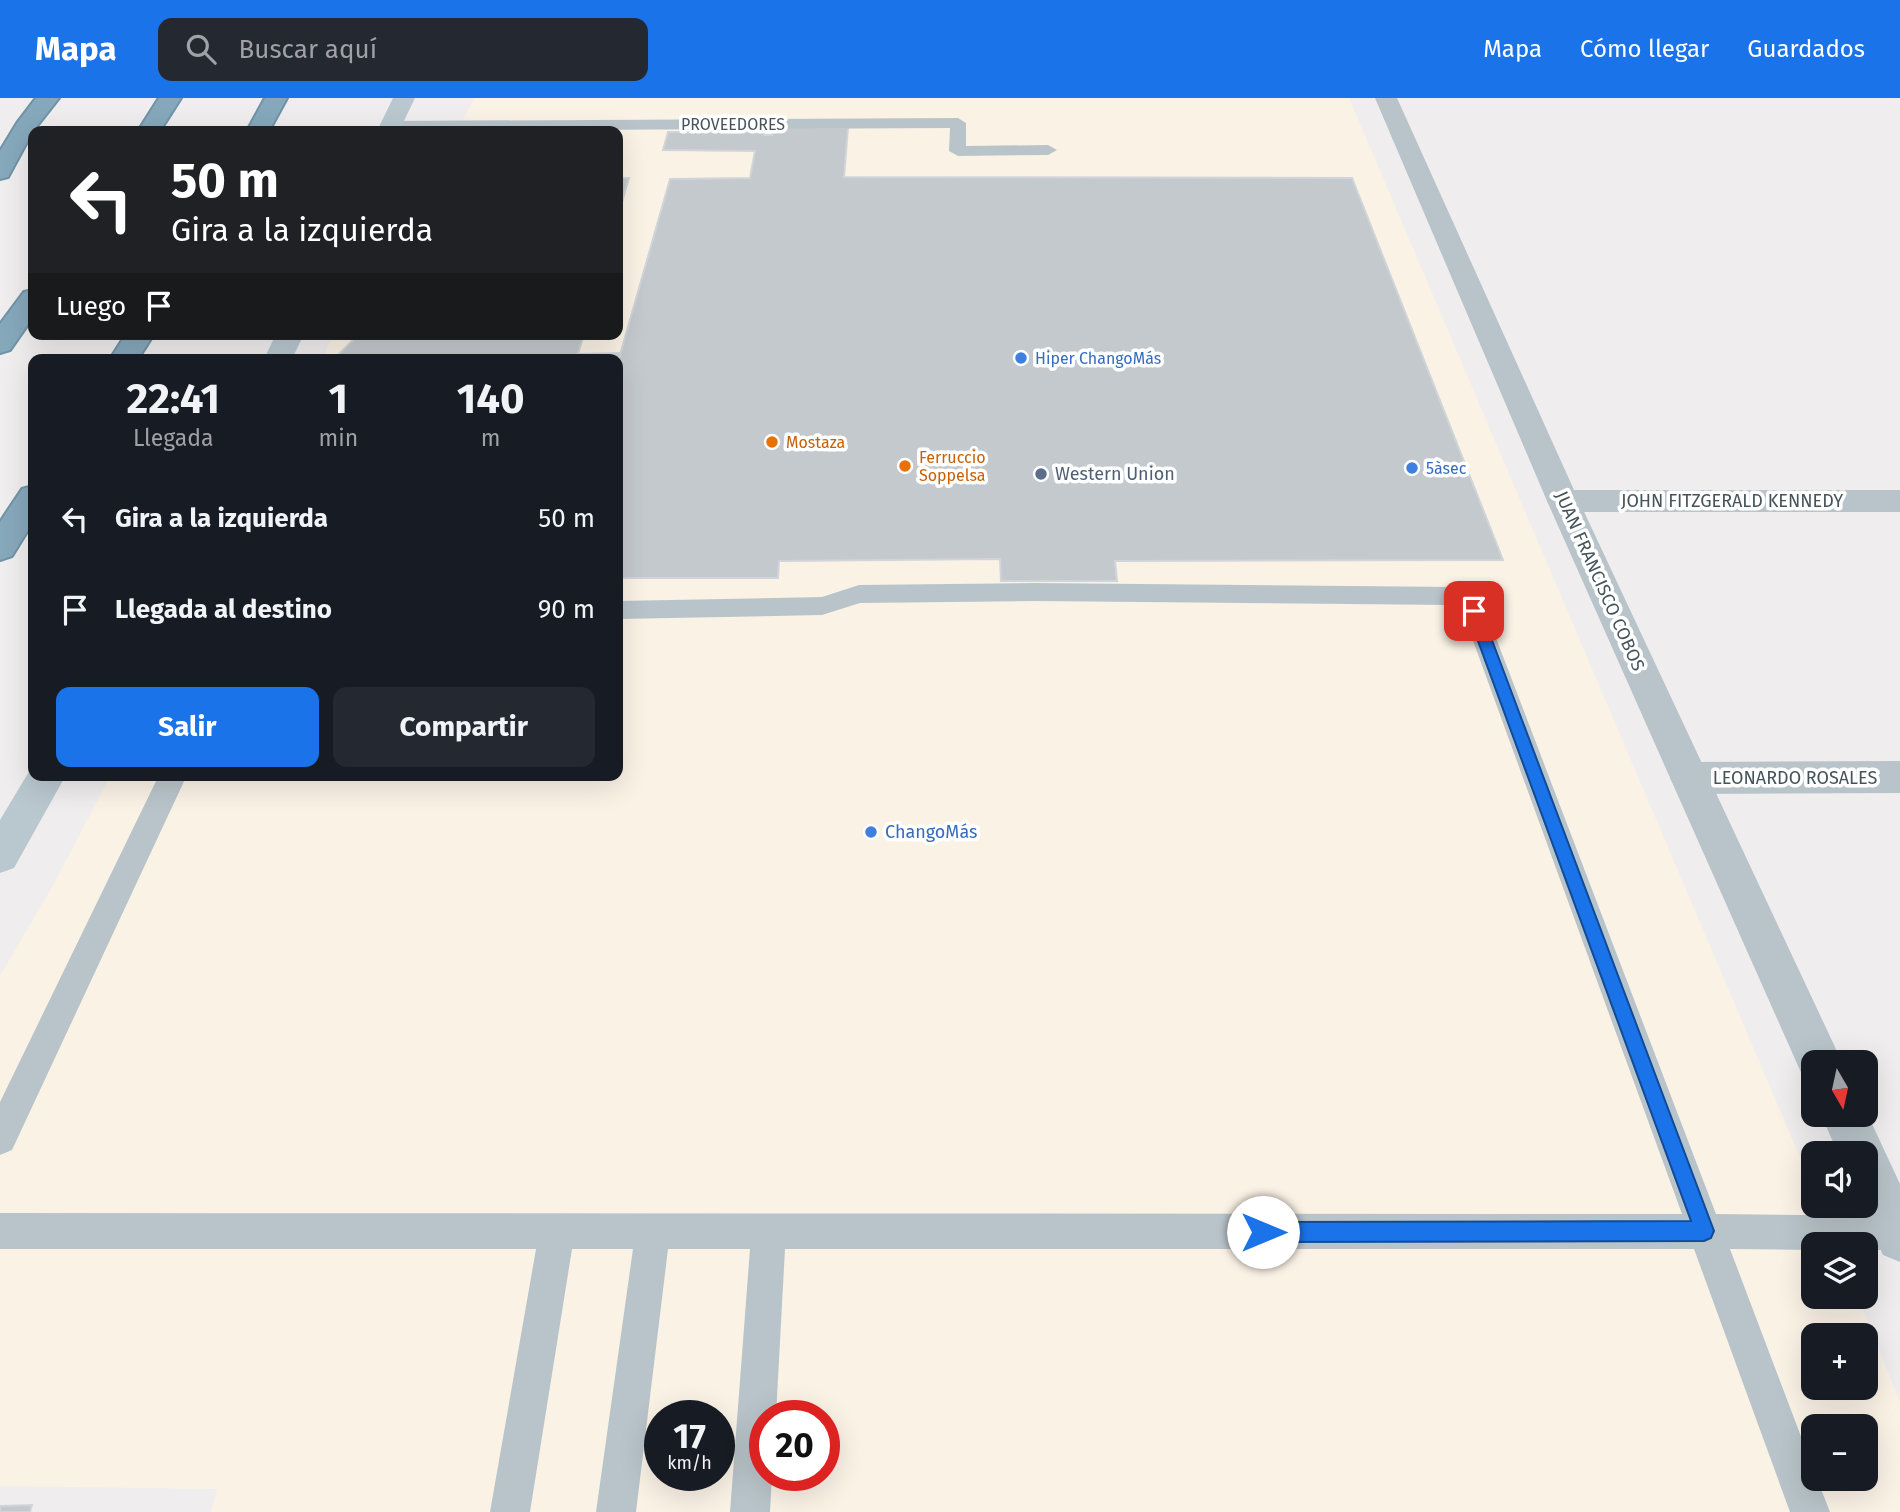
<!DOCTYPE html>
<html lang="es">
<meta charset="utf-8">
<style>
body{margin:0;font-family:"Fira Sans",sans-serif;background:#242831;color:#f1f3f6;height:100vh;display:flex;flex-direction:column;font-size:26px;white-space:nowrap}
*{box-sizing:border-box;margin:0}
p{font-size:23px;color:#9ea1a6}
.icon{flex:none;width:38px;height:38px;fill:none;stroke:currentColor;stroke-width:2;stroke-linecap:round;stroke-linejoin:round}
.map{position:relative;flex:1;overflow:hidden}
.sheet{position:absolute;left:28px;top:256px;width:595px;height:427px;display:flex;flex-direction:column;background:#171b24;border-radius:14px;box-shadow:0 7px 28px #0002}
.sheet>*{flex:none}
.banner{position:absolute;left:28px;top:28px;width:595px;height:214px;border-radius:14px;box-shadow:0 7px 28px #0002;background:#202124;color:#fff;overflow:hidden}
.needle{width:46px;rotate:171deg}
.controls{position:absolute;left:1801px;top:952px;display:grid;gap:14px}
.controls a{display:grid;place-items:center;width:77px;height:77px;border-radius:14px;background:#171b24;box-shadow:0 7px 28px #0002;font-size:35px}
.speed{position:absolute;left:644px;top:1302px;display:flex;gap:14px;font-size:35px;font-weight:700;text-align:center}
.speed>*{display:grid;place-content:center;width:91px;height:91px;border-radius:50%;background:#171b24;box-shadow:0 7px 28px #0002;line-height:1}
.speed small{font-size:18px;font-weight:400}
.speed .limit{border:10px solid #d22;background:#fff;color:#111}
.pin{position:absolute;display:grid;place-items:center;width:60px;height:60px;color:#fff;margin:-30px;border-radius:14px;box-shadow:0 4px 10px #0006}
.me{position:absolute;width:77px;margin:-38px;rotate:90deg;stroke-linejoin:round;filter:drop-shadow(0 0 5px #0008)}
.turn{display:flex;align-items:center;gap:24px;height:147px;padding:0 28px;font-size:32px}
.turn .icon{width:91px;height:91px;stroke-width:2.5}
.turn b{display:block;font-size:49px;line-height:60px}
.then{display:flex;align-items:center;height:66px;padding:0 28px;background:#0003;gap:14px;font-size:26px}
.eta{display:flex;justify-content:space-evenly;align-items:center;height:119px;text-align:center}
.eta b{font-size:42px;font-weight:700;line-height:49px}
.button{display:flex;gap:14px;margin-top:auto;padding:14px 28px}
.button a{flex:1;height:80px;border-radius:14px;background:#1a73e8;color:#fff;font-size:28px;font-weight:700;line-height:80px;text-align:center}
.button a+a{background:#242831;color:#f1f3f6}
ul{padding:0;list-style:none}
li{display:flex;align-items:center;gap:21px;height:91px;padding:0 28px}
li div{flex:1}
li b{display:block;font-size:26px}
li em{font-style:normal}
header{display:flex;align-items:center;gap:42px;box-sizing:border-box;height:98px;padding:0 35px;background:#1a73e8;color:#fff}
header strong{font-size:33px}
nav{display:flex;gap:38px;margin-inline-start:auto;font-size:24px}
.search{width:490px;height:63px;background:#242831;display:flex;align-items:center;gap:18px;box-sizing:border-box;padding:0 24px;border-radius:14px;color:#9ea1a6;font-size:26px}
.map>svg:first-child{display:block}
.commercial{fill:#fbf2e6;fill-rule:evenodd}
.building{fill:#c4c9cd;stroke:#d1d5d9;stroke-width:2}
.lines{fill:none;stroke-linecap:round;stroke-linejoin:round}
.motorway-casing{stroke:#7193a7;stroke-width:4}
.service{fill:#b9c4ca;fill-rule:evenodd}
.minor{fill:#b9c4ca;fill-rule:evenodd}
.tertiary{fill:#b9c4ca;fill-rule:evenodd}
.secondary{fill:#b9c7cf;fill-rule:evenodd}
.motorway{fill:#86a8bb;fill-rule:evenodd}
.route{fill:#1a73e8;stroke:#114b97;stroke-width:2}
.shop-dot{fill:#3f7fe0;stroke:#fff;stroke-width:2.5}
.food-dot{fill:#e8710a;stroke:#fff;stroke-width:2.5}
.service-dot{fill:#5c6f8a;stroke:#fff;stroke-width:2.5}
.labels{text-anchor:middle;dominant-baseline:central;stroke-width:7;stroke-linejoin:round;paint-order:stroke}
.far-street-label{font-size:16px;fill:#46545a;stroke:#fff}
.far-shop-label{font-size:16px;fill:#366cbe;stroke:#fff;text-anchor:start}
.far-food-label{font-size:16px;fill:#c56008;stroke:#fff;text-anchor:start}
.service-label{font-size:18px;fill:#4e5e75;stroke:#fff;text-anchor:start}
.street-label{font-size:18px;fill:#46545a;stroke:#fff}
.shop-label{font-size:18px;fill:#366cbe;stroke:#fff;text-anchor:start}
</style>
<header>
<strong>Mapa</strong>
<div class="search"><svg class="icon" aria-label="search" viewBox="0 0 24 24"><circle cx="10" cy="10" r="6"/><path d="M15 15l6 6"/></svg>Buscar aquí</div>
<nav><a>Mapa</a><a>Cómo llegar</a><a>Guardados</a></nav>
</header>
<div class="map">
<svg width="1900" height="1414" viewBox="0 0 1900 1414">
<rect width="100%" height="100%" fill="#f0edee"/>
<path class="commercial" d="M474,0H1349L1813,1090V1108H1820L1836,1146H1813V1199H1858L1900,1304V1414H211L217,1391L0,1388V878L51,791L111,677H618V261H322L334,236H618V33H457ZM1813,1237H1866V1290H1813ZM660,1318H719V1377H660ZM765,1318H824V1377H765ZM1813,1328H1866V1381H1813Z"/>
<g class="building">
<path d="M774,30H848L844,79L1352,80L1503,462L1115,463L1117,483H1001L1000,461L779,463L778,480H618V264L670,81L750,80L755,53L663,52L668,34H764V37H772Z"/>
<path d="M618,80H629L618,118Z"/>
<path d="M359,236H584L578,256L620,255L618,264V261H334Z"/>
<path d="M32,1407L30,1414H0V1408Z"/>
</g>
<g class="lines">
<defs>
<g id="motorway">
<path d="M36,0H59L33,33L8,79L0,81V53L17,25Z"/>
<path d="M159,0H181L160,33H138Z"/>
<path d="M265,0H287L269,33H247Z"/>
<path d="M33,192V219L10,252L0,255V226L24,194Z"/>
<path d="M126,236H154L138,261H110Z"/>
<path d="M33,388V424L12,458L0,462V424L22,391Z"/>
</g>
</defs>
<use href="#motorway" class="motorway-casing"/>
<g class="service">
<path d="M958,20L966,25V48L1048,47L1057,52L1048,57L958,58L949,53L950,30L391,33L383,28L391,23Z"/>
<path d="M1035,485L1455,489L1464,492L1483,506L1716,1116L1900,1118V1150L1897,1152H1866V1146H1813V1152L1730,1151L1813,1370V1381H1817L1830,1414H1790L1694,1151H785L776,1318H765V1377H772L770,1414H730L750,1151H668L636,1414H596L633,1151H572L530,1414H490L536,1151H0V1115L1682,1116L1464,518L1450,507L1035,503L860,505L822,517L618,521V503L822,499L859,487Z"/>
<path d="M159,677H187L12,1052L0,1057V1004Z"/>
</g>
<g class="minor">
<path d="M1563,392H1900V414H1563L1552,411L1547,403L1552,395Z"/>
<path d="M1900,663V695L1689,696L1676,691L1670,680L1676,669L1689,664Z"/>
</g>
<g class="tertiary">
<path d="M1375,0H1397L1579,403L1835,949L1841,964H1813V983L1803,979L1547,403Z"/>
<path d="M1866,1013L1900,1086V1164L1883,1157L1861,1108H1866V1055H1838L1821,1017H1866Z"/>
</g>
<g class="secondary">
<path d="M393,0H415L399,33H377Z"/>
<path d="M276,236H304L292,261H264Z"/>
<path d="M33,667V677H66L14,770L0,775V722Z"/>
</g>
<use href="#motorway" class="motorway"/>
</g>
<path class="route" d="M1474,507L1481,513L1714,1133L1711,1140L1704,1143L1263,1144L1256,1141L1253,1134L1256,1127L1263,1124L1691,1123L1467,513Z"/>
<g class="shop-dot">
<circle cx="1021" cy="260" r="7"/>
<circle cx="1412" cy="370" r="7"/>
<circle cx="871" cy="734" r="7"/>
</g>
<g class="food-dot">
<circle cx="772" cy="344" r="7"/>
<circle cx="905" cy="368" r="7"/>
</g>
<circle class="service-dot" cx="1041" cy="376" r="7"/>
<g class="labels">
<g class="far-street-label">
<text x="733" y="26">PROVEEDORES</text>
</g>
<g class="far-shop-label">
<text x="1035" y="260">Hiper ChangoMás</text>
<text x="1426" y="370">5àsec</text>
</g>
<g class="far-food-label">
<text x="786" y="344">Mostaza</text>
<text x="919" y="359">Ferruccio<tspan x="919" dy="18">Soppelsa</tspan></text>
</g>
<g class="service-label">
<text x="1055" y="376">Western Union</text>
</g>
<g class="street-label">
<text x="1732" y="403">JOHN FITZGERALD KENNEDY</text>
<text transform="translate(1600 483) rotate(66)">JUAN FRANCISCO COBOS</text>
<text x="1795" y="680">LEONARDO ROSALES</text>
</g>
<g class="shop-label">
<text x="885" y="734">ChangoMás</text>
</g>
</g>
</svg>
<div class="controls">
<a><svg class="needle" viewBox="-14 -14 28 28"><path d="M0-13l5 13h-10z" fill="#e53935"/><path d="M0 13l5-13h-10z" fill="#9ea1a6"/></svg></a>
<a><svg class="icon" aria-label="sound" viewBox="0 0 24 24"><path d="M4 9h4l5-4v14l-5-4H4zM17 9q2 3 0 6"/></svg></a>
<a><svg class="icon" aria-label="layers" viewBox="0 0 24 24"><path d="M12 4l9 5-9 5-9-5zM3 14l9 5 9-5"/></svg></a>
<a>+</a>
<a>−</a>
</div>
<div class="speed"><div>17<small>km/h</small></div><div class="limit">20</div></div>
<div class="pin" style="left:1474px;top:513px;background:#d93025"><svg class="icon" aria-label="arrive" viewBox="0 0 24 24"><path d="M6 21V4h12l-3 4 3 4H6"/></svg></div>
<svg class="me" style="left:1263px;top:1134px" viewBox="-20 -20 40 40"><circle r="19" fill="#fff"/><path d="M0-13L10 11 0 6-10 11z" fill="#1a73e8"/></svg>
<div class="banner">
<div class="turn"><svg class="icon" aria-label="left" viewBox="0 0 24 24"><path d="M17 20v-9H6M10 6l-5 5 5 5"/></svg><div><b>50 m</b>Gira a la izquierda</div></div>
<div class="then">Luego<svg class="icon" aria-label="arrive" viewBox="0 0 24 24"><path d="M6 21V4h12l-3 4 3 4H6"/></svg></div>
</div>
<section class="sheet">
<div class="eta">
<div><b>22:41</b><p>Llegada</p></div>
<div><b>1</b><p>min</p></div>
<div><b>140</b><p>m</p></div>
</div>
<ul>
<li><svg class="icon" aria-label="left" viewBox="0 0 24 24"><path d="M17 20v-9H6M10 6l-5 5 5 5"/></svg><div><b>Gira a la izquierda</b></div><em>50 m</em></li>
<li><svg class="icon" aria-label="arrive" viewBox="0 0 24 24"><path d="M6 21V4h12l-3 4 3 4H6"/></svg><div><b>Llegada al destino</b></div><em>90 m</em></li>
</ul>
<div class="button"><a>Salir</a><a>Compartir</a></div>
</section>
</div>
